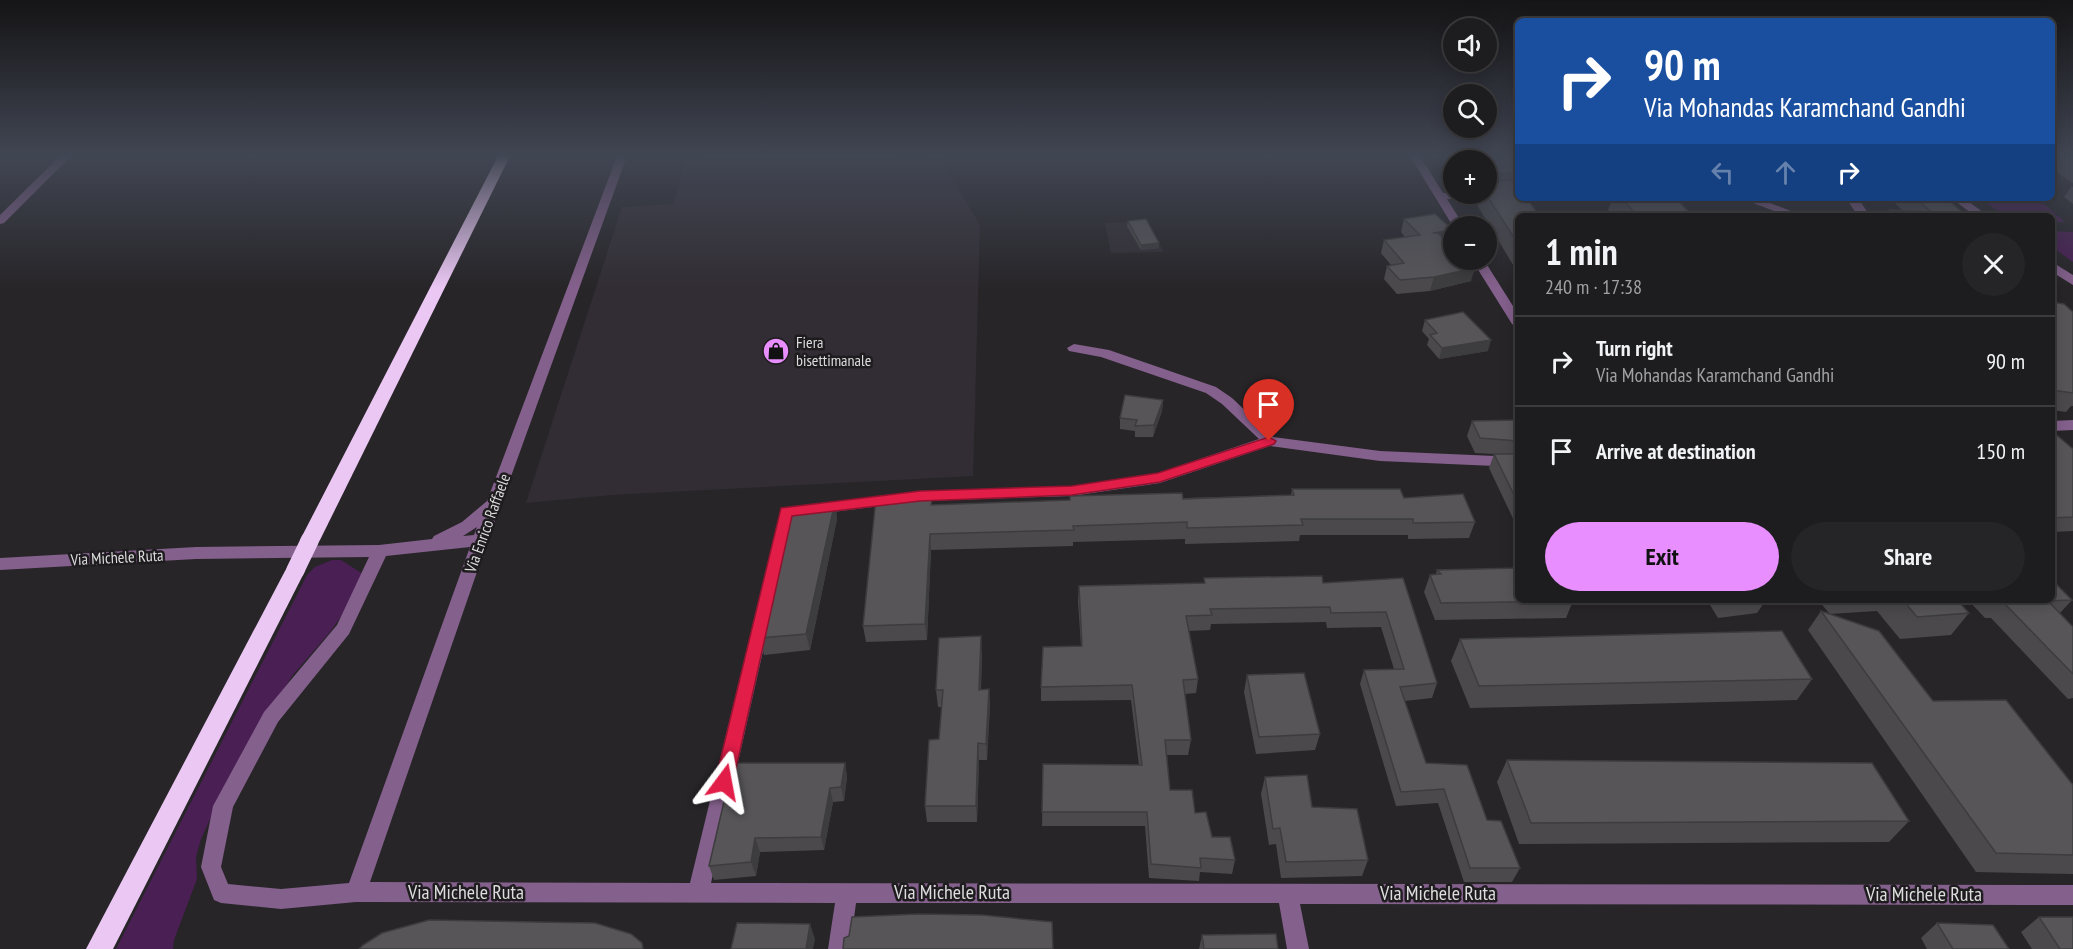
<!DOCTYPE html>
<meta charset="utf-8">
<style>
body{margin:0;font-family:"PT Sans Narrow",sans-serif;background:#252527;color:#f1f3f6;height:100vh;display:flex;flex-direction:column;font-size:22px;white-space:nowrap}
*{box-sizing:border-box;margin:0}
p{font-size:20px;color:#a0a1a4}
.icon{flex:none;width:33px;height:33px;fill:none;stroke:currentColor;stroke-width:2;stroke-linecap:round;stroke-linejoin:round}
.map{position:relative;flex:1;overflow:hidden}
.details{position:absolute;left:1515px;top:213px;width:540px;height:390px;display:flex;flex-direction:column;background:#1d1c1e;border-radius:9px;box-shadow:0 3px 15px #0003,0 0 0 2px #3b3a3c}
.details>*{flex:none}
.guide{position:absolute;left:1515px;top:18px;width:540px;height:183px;border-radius:9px;box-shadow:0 3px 15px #0003,0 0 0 2px #3b3a3c;background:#1a4fa0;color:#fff;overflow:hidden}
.controls{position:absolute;left:1443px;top:18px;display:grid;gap:12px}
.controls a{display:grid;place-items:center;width:54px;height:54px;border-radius:50%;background:#1d1c1e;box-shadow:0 3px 15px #0003,0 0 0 2px #3b3a3c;font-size:30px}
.pin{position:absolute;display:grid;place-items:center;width:51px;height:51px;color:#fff;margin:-62px -26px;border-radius:50% 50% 50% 0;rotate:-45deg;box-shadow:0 0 6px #0007}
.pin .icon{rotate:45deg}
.me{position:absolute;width:66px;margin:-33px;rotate:13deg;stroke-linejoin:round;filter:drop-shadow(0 0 4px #0008)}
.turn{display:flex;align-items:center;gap:21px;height:126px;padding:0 30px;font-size:27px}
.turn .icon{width:78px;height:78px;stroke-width:2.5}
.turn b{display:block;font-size:42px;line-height:51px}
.lanes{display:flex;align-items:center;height:57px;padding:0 30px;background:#0003;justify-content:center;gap:30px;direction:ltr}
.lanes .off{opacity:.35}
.round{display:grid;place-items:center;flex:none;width:63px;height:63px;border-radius:32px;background:#252527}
.summary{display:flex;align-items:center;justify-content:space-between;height:102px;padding:0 30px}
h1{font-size:36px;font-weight:800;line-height:45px}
.action{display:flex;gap:12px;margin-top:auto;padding:12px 30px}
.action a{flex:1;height:69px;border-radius:36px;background:#e88eff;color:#111;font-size:24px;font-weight:800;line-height:69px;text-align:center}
.action a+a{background:#252527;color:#f1f3f6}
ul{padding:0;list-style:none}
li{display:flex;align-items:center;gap:18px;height:90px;padding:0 30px;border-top:2px solid #3b3a3c}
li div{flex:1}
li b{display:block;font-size:22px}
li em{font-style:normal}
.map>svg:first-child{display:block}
.built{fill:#322d34}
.green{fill:#4a1f54}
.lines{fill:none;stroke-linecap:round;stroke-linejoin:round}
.minor{fill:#84608c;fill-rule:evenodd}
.highway{fill:#ebc8f4;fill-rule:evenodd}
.highway-bridge{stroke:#ebc8f4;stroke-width:18}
.wall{fill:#4b494c}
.shaded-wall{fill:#3d3c3e}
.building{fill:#575558;stroke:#3d3c3e;stroke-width:1.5}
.route{fill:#e11d48;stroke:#92132f;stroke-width:1.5}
.labels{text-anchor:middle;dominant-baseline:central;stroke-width:5;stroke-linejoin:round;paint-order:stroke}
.poi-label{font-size:16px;fill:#deddde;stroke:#1e1c1e;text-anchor:start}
.street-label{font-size:16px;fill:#deddde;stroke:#1e1c1e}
.near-street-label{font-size:20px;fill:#deddde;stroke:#1e1c1e}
</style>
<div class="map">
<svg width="2073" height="949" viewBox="0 0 2073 949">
<rect width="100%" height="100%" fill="#272528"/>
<g class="built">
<path d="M706,156H891L893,161L939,157L980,225L973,476L611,495L526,503L622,207L674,204L685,161L705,160Z"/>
<path d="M1145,221L1164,252L1111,253L1105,223Z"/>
</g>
<g class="green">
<path d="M1979,198H2037L2065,222H2052V216H2005Z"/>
<path d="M2052,231L2073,232V262L2052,247Z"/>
<path d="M332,560H341L363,574L366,581L330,632L292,676L222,793L201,839L196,857L197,879L174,940L173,949H116L307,575L315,567Z"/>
</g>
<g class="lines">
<g class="minor">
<path d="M60,156H71L4,223L0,224V215Z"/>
<path d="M617,156H627L488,540L370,882L690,883L781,508L920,491L1072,486L1158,473L1259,439L1222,404L1206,393L1101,357L1069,351L1067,348L1074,344L1109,350L1216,387L1232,398L1273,437L1380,451L1518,457V467L1380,461L1270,446L1160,483L1072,496L920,501L793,517L711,883L2073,885V905L1300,904L1309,949H1287L1279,903H856L850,949H828L835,903L356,902L281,909L221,903L214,900L201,867L213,806L264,712L337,625L369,557L196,559L0,570V558L196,547L379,545L432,539L434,536L462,522L487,501ZM477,527L474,535L463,536ZM470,547L349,883L281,889L228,884L221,867L233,807L278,722L349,634L386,556Z"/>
<path d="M1410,156H1420L1443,193L1486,194V191L1518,190V196L1447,199L1464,226L1454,228Z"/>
<path d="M1740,198H1757L1804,216H1787Z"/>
<path d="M1846,198H1858L1870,216H1858Z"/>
<path d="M1951,198H1964L1988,216H1975Z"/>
<path d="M1472,260H1484L1518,314V328L1512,324Z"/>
<path d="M2052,262L2073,275V285L2052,272Z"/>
<path d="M2073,420V430L2052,431V421Z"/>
</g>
<g class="highway">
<path d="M498,156H510L320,540L317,545L310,547L303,545L300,540Z"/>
<path d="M295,564L302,566L305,571L113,949H86L285,571L288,566Z"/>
</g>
<path class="highway-bridge" d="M295,571L310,540"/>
</g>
<g class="wall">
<path d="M1443,156H1518V273L1474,200L1476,194H1486V160H1454V176L1443,160Z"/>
<path d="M2052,156H2073V183L2052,169Z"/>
<path d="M2071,187H2073V204L2064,197Z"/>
<path d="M1613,198H1676L1692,216H1613L1608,210Z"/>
<path d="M1890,198H1946L1962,212L1960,216H1886L1890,210L1903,211Z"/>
<path d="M1404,219L1449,243L1471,281L1430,291L1397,294L1384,279L1387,266L1391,265L1381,253L1384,240L1405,237L1401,232Z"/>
<path d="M1128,221L1159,243V248L1141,250L1127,226Z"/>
<path d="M2052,302L2073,312V406H2071L2066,412L2052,410Z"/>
<path d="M1425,320L1488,351L1439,359L1427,345L1429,339L1422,331Z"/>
<path d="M1163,400L1162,411L1153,437H1135V431L1120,429V418Z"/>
<path d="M1518,401V529L1489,468L1494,454L1475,453L1467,436L1472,421L1516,420L1513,415Z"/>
<path d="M2052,431L2073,449V531L2052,532Z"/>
<path d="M1292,489L1404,498L1475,522L1469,538L1408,539V535H1300L1299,541L1185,544V539L1073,542V546L931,550L927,640L866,642L863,626L932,505L1291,495Z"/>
<path d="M835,502L837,519L810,650L764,655L760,638Z"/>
<path d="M1437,570L1573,601L1566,618L1435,620L1424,592L1430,575L1436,574Z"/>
<path d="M1204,578L1323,583L1403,578L1437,683L1432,698L1405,701L1426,763L1487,820L1520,868L1512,882H1464L1438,803L1396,806L1360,684L1364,670L1394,669L1381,627L1327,628L1326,622L1211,624L1210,630L1188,631L1198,679L1196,693L1185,694L1191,740L1188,755H1167L1170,790L1195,813L1212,837L1235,860L1232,874L1200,872L1199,881L1149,878L1145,826H1042L1043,764L1139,765L1131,700L1041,701V687L1081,646L1078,601L1079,586L1204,584Z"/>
<path d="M1707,600H1766L1757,613L1718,618Z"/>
<path d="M1818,600H1957L1969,613L1951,635L1900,639L1877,611L1829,614L1933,701L2073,785V874L1976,872L1808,630L1821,611L1829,613Z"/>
<path d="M1968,600H2072L2060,613L2073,627V698L2068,699L1991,618H1985Z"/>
<path d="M1460,639L1812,679L1797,700L1470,708L1451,661Z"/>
<path d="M982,653L981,690L989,689L990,705L987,760H979L977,822H927L925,806L939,739L942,707H938L936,690Z"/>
<path d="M1247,675L1320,734L1315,750L1256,754L1244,692Z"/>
<path d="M1507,760L1909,821L1889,842L1519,844L1497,782Z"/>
<path d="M845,763L847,777L844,801L833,802L824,850L760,852L756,876L714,880L709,866Z"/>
<path d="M1265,777L1312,807L1368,860L1362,876L1281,878L1276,844L1269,845L1261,794Z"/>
<path d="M2039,917L2073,949H2032L2021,932Z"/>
<path d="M1937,923L2009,949H1927L1921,938Z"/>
<path d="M1202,935L1278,949H1199Z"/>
</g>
<g class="shaded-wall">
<path d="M1453,230L1449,243L1433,233Z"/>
<path d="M1159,243V248L1141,250V245Z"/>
<path d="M1475,268L1471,281L1430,291L1434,277Z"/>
<path d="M1491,340L1488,351L1439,359L1442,348Z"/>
<path d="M1163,400L1162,411L1153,437L1154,425Z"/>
<path d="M835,502L837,519L810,650L806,634Z"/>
<path d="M930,534L931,550L927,640L925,624Z"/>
<path d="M981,636L982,653L980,707L979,690Z"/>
<path d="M989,689L990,705L987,760L986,744Z"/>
<path d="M978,743L979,760L977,822L976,806Z"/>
<path d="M845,763L847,777L844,801L841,787Z"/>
<path d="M830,788L833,802L824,850L821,837Z"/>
<path d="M755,838L760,852L756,876L751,862Z"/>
<path d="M810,924L815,939L813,949H806Z"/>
</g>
<g class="building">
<path d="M1453,156H1518V173L1490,174L1488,177H1486V160H1457Z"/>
<path d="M2062,156H2073V162Z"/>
<path d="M1515,180L1518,185V198H1527L1539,216H1518V244L1486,194V181Z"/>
<path d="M1622,198H1676L1692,216H1637Z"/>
<path d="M1916,198H1946L1962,212H1956L1960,216H1895L1890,210L1931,212Z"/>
<path d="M1435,214L1453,230L1433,233H1438L1454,248V260H1466L1475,268L1434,277L1400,280L1387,266L1404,263L1384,240L1420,235L1404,219Z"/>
<path d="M1146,219L1159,243L1141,245L1128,221Z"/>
<path d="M2052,302L2064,304L2073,312V393L2052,390Z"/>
<path d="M1463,312L1491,340L1442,348L1430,335L1437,333L1425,320Z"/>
<path d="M1125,395L1163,400L1154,425L1135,426L1137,420L1120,418Z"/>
<path d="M1518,420V441L1480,438L1472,421Z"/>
<path d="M2052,431L2073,449V517L2052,518Z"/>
<path d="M1494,454H1518V503Z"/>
<path d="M1292,489H1400L1404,498L1463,494L1475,522L1413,523V519H1301L1303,525L1187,528V522L1073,526L1074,530L930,534L925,624L863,626L876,498H932L931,505L1070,500V496L1182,493L1183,499L1294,495Z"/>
<path d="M835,502L806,634L760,638L792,507Z"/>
<path d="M1518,568V600H1573V601L1441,603L1430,575L1441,574L1437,570Z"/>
<path d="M1322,576L1323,583L1403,578L1437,683L1400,687L1426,763L1467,765L1487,820L1501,821L1520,868H1470L1444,789L1401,792L1364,670L1404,669L1386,612L1331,613L1330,607L1210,609L1212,615L1186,616L1198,679L1183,680L1191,740H1165L1170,790H1192L1195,813L1206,812L1212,837H1230L1235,860L1200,858L1201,868L1151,864L1147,812H1042L1043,764L1142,765L1132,685L1041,687L1043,647L1082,646L1079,586L1205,583L1204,578Z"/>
<path d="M2052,580L2072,600L2048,601L2073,627V674L2004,603H1998L1994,600H2052Z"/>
<path d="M1903,600H1957L1969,613L1917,617Z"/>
<path d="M1821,611L1879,631L1933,701L2006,700L2073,785V855L1996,853Z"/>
<path d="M1782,631L1812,679L1479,686L1460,639Z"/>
<path d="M981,636L979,690L989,689L986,744L978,743L976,806H925L929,740L939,739L943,690H936L939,638Z"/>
<path d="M1304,673L1320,734L1259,737L1247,675Z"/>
<path d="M1507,760L1872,763L1909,821L1531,823Z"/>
<path d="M733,763H845L841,787L830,788L821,837L755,838L751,862L709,866Z"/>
<path d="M1307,775L1312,807L1357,809L1368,860L1286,862L1280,828L1273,829L1265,777Z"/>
<path d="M918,914L982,915L1052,922L1053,949H843L844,938L849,936L852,917Z"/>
<path d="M2039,917H2073V949H2060Z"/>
<path d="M429,920L595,923L631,934L642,943L643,949H359L363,945L382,933Z"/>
<path d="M737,923L810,924L806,949H731Z"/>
<path d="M1937,923L1993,925L2009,949H1953Z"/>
<path d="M1276,934L1278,949H1204L1202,935Z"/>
</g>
<linearGradient id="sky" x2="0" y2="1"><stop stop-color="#151416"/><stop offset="0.54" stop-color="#414653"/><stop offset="1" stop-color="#414653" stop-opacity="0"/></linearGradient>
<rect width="2073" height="288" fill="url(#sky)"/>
<path class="route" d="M1269,437L1276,441L1274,444L1160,482L1072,495L920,501L792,516L733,782L730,787L724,789L718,787L715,782L781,508L920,491L1072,486L1158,473Z"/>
<defs>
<symbol id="shop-disc" viewBox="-11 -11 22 22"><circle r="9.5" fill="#e88eff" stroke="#1e1c1e"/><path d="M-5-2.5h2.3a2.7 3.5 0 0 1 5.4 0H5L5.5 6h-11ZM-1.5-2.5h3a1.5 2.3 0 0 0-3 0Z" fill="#111"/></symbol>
</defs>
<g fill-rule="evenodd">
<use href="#shop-disc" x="761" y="336" width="30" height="30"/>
</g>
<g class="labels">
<g class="poi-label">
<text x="796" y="342">Fiera<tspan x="796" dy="18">bisettimanale</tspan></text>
</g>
<g class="street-label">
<text transform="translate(487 523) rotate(-70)">Via Enrico Raffaele</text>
<text transform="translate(117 557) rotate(-3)">Via Michele Ruta</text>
</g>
<g class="near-street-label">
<text x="466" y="892">Via Michele Ruta</text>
<text x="952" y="892">Via Michele Ruta</text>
<text x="1438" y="893">Via Michele Ruta</text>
<text x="1924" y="894">Via Michele Ruta</text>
</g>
</g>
</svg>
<div class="controls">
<a><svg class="icon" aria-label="sound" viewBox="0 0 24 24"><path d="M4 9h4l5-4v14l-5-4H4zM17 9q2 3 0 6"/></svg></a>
<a><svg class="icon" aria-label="search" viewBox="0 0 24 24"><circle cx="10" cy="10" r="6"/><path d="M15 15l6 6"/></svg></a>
<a>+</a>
<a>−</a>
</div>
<div class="pin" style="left:1269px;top:441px;background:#d93025"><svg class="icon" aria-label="arrive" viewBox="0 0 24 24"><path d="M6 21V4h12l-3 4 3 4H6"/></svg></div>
<svg class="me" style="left:724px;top:782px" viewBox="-20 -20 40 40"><path d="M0-17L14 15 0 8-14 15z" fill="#e11d48" stroke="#fff" stroke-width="4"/></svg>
<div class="guide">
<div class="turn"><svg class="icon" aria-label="right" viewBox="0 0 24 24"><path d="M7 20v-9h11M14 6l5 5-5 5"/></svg><div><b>90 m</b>Via Mohandas Karamchand Gandhi</div></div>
<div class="lanes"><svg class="icon off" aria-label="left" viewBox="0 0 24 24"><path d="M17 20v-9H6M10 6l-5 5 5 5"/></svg><svg class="icon off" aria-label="ahead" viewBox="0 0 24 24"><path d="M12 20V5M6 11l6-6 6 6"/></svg><svg class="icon" aria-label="right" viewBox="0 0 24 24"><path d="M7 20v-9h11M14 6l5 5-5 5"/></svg></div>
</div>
<section class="details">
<div class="summary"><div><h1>1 min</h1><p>240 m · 17:38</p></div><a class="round"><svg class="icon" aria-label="close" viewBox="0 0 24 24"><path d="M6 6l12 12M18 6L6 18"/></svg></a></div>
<ul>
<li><svg class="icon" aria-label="right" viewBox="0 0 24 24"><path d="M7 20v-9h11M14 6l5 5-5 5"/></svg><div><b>Turn right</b><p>Via Mohandas Karamchand Gandhi</p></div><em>90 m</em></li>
<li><svg class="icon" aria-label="arrive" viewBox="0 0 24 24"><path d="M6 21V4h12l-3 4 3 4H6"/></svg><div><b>Arrive at destination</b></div><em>150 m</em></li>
</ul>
<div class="action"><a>Exit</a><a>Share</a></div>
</section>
</div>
